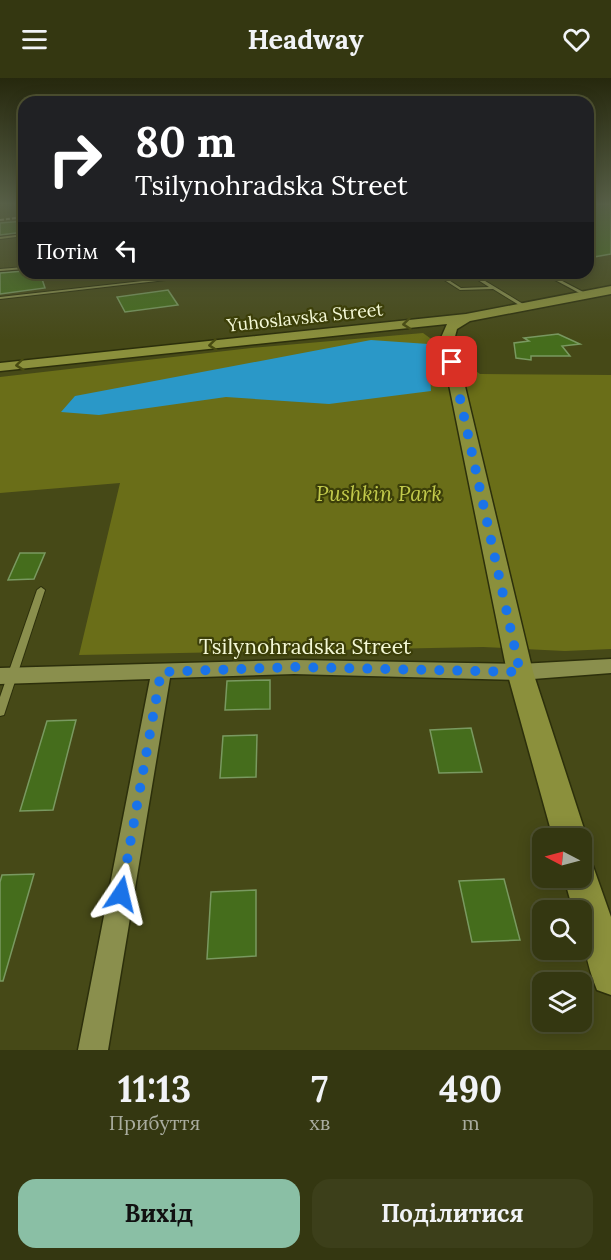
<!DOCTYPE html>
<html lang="uk">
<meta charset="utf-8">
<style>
body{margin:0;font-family:Lora,serif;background:#3c3f1a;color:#f1f3f6;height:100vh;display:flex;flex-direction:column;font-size:22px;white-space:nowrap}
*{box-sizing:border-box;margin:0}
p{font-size:20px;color:#a9ac9f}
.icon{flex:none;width:33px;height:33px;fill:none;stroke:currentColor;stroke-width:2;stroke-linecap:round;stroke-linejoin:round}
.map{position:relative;height:972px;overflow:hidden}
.details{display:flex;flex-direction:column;background:#343711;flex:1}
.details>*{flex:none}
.top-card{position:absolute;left:18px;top:18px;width:576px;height:183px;border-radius:18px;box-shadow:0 3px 15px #0003,0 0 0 2px #4e5131;background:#202124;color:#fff;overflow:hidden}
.needle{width:39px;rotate:276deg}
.buttons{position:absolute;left:532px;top:750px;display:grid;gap:12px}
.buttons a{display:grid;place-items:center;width:60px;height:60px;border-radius:12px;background:#343711;box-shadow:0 3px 15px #0003,0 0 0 2px #4e5131;font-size:30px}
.pin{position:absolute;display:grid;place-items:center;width:51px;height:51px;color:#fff;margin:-26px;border-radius:12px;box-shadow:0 3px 9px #0006}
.me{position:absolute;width:66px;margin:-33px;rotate:10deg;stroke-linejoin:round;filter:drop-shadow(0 0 4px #0008)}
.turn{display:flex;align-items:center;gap:21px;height:126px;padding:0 18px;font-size:27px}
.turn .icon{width:78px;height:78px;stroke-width:2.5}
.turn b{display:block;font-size:42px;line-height:51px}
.then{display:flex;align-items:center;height:57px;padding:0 18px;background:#0003;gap:12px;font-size:22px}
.eta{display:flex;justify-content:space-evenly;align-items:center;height:102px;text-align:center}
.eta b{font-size:36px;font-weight:800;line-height:42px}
.action{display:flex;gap:12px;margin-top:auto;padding:12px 18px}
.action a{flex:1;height:69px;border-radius:18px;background:#8abfa5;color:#111;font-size:24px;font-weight:800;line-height:69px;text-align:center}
.action a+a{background:#3c3f1a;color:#f1f3f6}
header{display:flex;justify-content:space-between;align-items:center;height:78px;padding:0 18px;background:#343711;font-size:27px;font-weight:800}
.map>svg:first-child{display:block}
.green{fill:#6a6e18}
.water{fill:#2a98c8}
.building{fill:#456d1c;stroke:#799960;stroke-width:1.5}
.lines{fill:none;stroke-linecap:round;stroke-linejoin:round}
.lane-casing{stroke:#2c2f0b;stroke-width:2}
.street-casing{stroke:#2c2f0b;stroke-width:3}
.secondary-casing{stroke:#2c2f0b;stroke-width:3}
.lane{fill:#8a8f4d;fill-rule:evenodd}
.street{fill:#8a8f4d;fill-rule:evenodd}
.secondary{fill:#8b903c;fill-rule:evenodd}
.rail{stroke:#a1a57b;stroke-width:2;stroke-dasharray:4 2;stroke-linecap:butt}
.oneway{stroke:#484b11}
.route{stroke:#1a73e8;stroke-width:10;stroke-dasharray:0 18}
.labels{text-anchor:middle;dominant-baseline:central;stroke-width:4.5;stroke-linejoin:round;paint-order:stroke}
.far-street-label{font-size:18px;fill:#f4f8d6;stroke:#3c3f09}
.park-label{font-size:21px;font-style:italic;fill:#c2ca4b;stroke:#3c3f09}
.street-label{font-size:21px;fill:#f4f8d6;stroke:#3c3f09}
</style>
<header><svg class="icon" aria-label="menu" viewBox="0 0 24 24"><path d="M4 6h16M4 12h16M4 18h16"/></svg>Headway<svg class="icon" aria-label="heart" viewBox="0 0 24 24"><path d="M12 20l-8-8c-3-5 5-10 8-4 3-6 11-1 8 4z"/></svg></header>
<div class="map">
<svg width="611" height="972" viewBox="0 0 611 972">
<rect width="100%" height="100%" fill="#464917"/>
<path class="green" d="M423,255L480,296L611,297V571L565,573L483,569L79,577L120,405L0,415V299L251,270Z"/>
<path class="water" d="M371,262L428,266L431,313L329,326L226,319L99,337L61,334L75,318Z"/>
<g class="building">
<path d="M588,126H611V176L588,180V169L594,166L588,163Z"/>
<path d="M24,143V154L0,157V145Z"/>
<path d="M24,193L40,195L45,210L0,216V195Z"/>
<path d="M168,212L178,227L125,234L117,219Z"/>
<path d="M558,256L580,266L562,268L570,278H531V282L516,280L514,265L529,263L524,260Z"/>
<path d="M20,475H45L34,501L8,502Z"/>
<path d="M270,602V631L225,632L227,603Z"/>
<path d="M76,642L53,732L20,733L47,643Z"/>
<path d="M471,650L482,694L439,695L430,652Z"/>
<path d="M257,657L256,699L220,700L223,658Z"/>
<path d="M34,796L3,903H0V804L2,797Z"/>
<path d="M504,801L520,862L472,864L459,803Z"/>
<path d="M256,812V878L207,881L211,814Z"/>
</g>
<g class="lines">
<defs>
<g id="lane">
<path d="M24,156V158L0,161V159Z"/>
<path d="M588,165H591L592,166L588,167Z"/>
<path d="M24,189V191L0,193V191Z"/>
<path d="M214,195H227L0,221V219Z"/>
<path d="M467,195H472L528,229L524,230L493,211L460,212L438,198L441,197L461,210L489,209Z"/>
<path d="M542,195H547L589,217L585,218Z"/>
<path d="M41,509L45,512L5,634L4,637L0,638V619L37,512Z"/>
</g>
<path id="street" d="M611,581V595L520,602L294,596L170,600L108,972H78L150,601L0,606V590L294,582L520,586Z"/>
<g id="secondary">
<path d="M611,208V216L470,243L457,251L454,262L533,594L587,760L582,770V760H553L507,594L440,262L447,246L0,293V285L466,236Z"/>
<path d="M582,783L593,788L611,839V917L597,912C586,885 582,861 582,832H573L564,800H582Z"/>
</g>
</defs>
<use href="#lane" class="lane-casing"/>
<use href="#street" class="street-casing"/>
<use href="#secondary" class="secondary-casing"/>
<use href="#lane" class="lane"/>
<use href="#street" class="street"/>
<use href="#secondary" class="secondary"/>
<path class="rail" d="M0,142L24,139"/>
</g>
<defs><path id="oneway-chevron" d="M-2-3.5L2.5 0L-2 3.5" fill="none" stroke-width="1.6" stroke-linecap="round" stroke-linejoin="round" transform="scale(1.5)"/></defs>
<g class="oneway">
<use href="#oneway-chevron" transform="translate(407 246) rotate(174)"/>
<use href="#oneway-chevron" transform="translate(213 267) rotate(174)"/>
<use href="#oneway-chevron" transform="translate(20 287) rotate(174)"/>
</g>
<linearGradient id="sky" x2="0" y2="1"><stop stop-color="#26280d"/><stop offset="0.48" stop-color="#575f47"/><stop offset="1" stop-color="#575f47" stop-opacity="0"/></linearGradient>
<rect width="611" height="262" fill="url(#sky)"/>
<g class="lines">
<path class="route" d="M121,816L161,594L294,589L520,594L452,284"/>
</g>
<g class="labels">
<g class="far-street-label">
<text transform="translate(305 239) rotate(-6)">Yuhoslavska Street</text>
</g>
<g class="park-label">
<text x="379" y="415">Pushkin Park</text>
</g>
<g class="street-label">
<text x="305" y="568">Tsilynohradska Street</text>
</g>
</g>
</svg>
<div class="buttons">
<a><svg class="needle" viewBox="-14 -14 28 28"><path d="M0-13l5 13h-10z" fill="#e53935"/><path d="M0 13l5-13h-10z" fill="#a9ac9f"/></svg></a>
<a><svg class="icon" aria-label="search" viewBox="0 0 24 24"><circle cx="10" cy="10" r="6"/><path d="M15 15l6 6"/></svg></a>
<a><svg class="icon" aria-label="layers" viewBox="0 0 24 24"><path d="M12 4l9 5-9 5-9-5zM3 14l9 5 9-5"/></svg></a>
</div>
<div class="pin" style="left:452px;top:284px;background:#d93025"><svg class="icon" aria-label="arrive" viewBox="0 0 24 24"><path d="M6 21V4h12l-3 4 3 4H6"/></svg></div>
<svg class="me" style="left:121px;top:816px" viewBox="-20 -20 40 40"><path d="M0-17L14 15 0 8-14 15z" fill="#1a73e8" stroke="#fff" stroke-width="4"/></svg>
<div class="top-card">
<div class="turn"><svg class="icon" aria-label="right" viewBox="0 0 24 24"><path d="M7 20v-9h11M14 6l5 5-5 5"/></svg><div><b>80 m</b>Tsilynohradska Street</div></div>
<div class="then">Потім<svg class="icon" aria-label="left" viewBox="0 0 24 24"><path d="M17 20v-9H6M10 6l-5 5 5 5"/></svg></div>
</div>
</div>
<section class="details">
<div class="eta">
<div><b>11:13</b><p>Прибуття</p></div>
<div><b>7</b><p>хв</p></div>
<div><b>490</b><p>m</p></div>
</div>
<div class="action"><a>Вихід</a><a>Поділитися</a></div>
</section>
